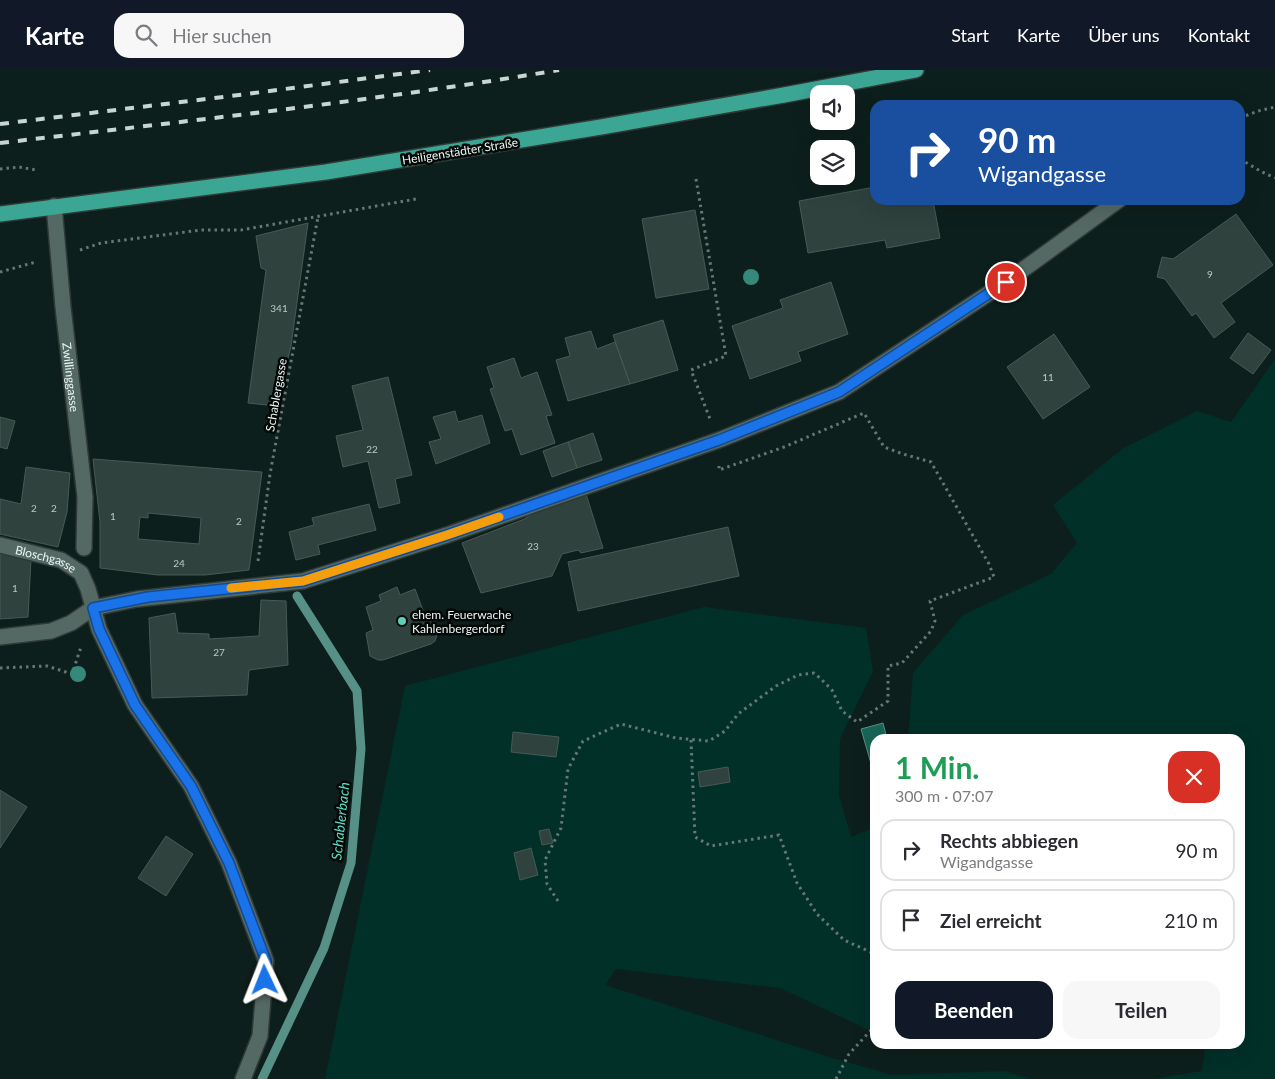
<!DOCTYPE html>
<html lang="de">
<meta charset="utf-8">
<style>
body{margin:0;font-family:Lato,sans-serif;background:#f7f7f7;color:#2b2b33;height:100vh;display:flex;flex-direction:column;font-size:19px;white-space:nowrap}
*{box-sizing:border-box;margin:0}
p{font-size:16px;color:#7c7c81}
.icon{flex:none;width:28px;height:28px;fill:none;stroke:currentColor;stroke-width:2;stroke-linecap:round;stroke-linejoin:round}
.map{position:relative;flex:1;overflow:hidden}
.sheet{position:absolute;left:870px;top:664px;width:375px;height:315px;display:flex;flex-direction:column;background:#fff;border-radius:15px;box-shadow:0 5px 20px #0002}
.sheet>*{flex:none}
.top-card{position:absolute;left:870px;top:30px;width:375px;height:105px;border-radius:15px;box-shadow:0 5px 20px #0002;background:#1a4fa0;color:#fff;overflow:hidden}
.buttons{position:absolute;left:810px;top:15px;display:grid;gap:10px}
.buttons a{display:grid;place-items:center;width:45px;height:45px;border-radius:10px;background:#fff;box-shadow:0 5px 20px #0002;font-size:25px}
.pin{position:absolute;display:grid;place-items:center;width:42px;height:42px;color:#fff;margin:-21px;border:2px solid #fff;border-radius:50%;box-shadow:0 1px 5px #0007}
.me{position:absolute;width:55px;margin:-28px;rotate:358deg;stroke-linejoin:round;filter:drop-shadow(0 0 4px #0008)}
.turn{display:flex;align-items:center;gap:18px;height:105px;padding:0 25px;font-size:22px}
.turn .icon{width:65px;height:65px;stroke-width:2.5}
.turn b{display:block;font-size:35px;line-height:42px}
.round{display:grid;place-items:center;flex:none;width:52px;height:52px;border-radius:15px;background:#f7f7f7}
.headline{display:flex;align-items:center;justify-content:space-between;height:85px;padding:0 25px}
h1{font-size:30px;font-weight:700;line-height:38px;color:#1e9e55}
.button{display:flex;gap:10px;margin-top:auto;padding:10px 25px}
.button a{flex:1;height:58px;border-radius:15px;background:#111827;color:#fff;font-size:20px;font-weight:700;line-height:58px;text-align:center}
.button a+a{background:#f7f7f7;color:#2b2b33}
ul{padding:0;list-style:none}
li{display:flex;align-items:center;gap:15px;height:62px;margin:0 10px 8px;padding:0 15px;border:2px solid #e1e1e2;border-radius:15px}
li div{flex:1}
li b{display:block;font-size:19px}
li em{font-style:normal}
header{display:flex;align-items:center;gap:30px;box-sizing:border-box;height:70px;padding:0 25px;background:#111827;color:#fff}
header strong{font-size:24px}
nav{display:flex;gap:28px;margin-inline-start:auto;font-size:18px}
.search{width:350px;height:45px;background:#f7f7f7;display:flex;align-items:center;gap:12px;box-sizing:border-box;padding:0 18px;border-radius:15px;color:#7c7c81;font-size:19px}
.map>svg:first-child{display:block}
.green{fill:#003028}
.water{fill:#186457;stroke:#579086}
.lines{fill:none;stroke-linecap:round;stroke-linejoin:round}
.stream{stroke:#579086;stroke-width:9}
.building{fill:#2f423e;stroke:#465a56;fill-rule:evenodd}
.lane-casing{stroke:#2f3936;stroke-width:18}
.street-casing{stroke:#2f3936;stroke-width:18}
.primary-casing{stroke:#2f3936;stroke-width:18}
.path{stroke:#677774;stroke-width:3;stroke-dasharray:2.5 4;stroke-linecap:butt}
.lane{stroke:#556964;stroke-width:15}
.street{stroke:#556964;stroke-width:15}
.primary{stroke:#3ca695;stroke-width:15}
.rail{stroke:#c8d5d2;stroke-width:4;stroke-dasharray:9 9;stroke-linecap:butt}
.tree{fill:#36887a}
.route-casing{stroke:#114b97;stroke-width:12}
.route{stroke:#1a73e8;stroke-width:9}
.slow{stroke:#f59e0b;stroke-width:9}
.poi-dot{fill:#5dceb9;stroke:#030806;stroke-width:2}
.labels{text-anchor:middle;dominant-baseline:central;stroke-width:5;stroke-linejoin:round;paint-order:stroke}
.number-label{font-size:10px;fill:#bccac6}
.street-label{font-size:12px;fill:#ebf7f4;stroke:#030806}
.poi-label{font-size:12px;fill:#ebf7f4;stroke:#030806;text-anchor:start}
.water-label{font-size:14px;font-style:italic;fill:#59e1c8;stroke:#030806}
</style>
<header>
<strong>Karte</strong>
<div class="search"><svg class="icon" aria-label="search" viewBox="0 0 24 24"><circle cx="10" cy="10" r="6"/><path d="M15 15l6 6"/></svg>Hier suchen</div>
<nav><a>Start</a><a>Karte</a><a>Über uns</a><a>Kontakt</a></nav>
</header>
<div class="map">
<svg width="1275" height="1009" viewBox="0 0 1275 1009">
<rect width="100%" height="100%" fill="#0d1f1c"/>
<g class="green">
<path d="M1275,289V1009H1154L1202,1001L1205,979L1125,974H1240V669H908L913,603L963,545L1051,504L1077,473L1053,435L1122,379L1197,341L1231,352Z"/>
<path d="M704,537L866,558L873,601L840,669L839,725L851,767L875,757V963L780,918L616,899L605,915L829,987L892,1005L1005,1001L1031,1009H325L405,616Z"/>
</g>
<path class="water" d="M883,653L887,669H875V704H874L861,659Z"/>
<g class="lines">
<path class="stream" d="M262,1009L324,878L351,793L361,679L357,621L297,526"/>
</g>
<g class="building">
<path d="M875,117V130H933L940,168L887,178L885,170L808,183L799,131Z"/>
<path d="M695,140L709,219L656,228L642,149Z"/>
<path d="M1236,144L1273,195L1221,233L1235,252L1214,268L1196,243L1192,246L1165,209L1157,207L1162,187L1173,189Z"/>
<path d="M308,153L291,276L276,336L248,333L266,200L261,198L256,166Z"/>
<path d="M831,212L848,264L798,282L801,291L750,309L732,256L783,238L780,230Z"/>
<path d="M663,250L678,300L630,314L613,265Z"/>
<path d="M591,261L597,279L615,272L630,314L568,331L556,290L570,286L565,268Z"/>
<path d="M1248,263L1271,280L1253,304L1230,288Z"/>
<path d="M1054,264L1090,317L1043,349L1007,297Z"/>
<path d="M514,288L521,308L537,302L552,345L546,346L555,373L521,385L512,359L505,361L490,319L494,318L487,297Z"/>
<path d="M388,307L412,405L395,409L400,433L379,438L368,391L343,397L336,366L363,360L352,316Z"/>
<path d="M455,341L458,352L482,345L490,373L436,394L429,372L441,369L433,347Z"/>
<path d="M0,347L15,351L7,379L0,377Z"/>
<path d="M593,363L602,390L577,398L568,372Z"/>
<path d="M568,372L577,398L552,407L543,381Z"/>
<path d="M93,389L262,402L249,500L205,505H158L100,498V452ZM148,443L201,448L199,474L138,469L140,447L148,448Z"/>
<path d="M26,397L70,403L67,442L58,477L0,464V429L21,434Z"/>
<path d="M586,424L603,478L581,483L578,480L562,484L552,506L481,523L462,473L527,448L526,445Z"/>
<path d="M369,434L376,460L318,475L320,484L296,490L289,462L314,455L312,448Z"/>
<path d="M728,457L739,506L578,541L568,492Z"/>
<path d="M0,484L31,489L28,547L0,549Z"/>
<path d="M397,517L400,525L415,519L424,543L431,541L438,559L437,565L435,571L431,574L383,590H378L370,586L366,563L373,560L366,537L381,531L379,525Z"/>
<path d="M261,530L286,531L288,595L249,600L247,625L152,628L149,548L175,543L178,563L209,564V569L259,566Z"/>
<path d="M513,662L559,667L556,687L511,682Z"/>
<path d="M728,697L730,712L700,717L698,702Z"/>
<path d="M0,720L27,737L0,778Z"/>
<path d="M549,759L553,773L542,775L539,761Z"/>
<path d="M166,766L193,784L166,826L138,808Z"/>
<path d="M531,778L538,805L520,810L514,783Z"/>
</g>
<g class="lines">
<defs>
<g id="lane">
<path id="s1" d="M54,136L63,237L85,427L84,478"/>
</g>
<g id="street">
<path id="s2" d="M0,475L61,490L81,503L88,519L99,559L135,635L191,716L229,793L266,891L260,966L243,1009"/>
<path d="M0,567L51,561L71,553L93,538L137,529L303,511L447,465L719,370L839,322L1006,212L1119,130"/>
</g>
<path id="primary" d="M0,144L326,102L601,57L784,25L916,0"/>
</defs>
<use href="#lane" class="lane-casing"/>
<use href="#street" class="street-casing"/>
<use href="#primary" class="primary-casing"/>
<g class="path">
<path d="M1240,48L1258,41L1275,37"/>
<path d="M1240,89L1262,102L1275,108"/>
<path d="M0,99L19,97L36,100"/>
<path d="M696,109L726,286L691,300L710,349"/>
<path d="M80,180L101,173L201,160H241L416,129"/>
<path d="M0,202L36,192"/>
<path d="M258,491L270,404L318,147"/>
<path d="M0,598L47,596L72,604L81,577"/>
<path d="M691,670L695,767L711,776L779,765L797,813L817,844L844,870L875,884"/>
<path d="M558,831L547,814L545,790L561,758L568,699L583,671L621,654L676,668L709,671L725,661L738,644L776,616L798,605L814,603L821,609L832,620L842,641L857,652L888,631V596L902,593L931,561L935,551L930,531L994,507L989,494L931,392L903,384L884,377L864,343L784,377L719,400V396"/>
<path d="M836,1009L849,984L873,958H875"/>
</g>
<use href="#lane" class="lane"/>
<use href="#street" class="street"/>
<use href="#primary" class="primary"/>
<g class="rail">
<path d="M0,54L239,25L430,0"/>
<path d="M0,73C187,51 374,31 559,0"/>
</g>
</g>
<g class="tree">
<circle cx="751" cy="207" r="8"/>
<circle cx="78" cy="604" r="8"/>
</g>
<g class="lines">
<defs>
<path id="route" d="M265,910L266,891L229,793L191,716L135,635L99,559L93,538L148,527L303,511L447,465L719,370L839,322L1006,212"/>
</defs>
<use href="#route" class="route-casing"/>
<use href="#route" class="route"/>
<path class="slow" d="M231,518L303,511L447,465L499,447"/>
</g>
<circle class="poi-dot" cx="402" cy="551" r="5"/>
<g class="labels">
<g class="number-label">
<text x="1210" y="204">9</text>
<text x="279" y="238">341</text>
<text x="1048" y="307">11</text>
<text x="372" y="379">22</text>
<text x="34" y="438">2</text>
<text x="54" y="438">2</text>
<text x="113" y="446">1</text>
<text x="239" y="451">2</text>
<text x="533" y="476">23</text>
<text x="179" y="493">24</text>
<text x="15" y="518">1</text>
<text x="219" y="582">27</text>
</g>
<g class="street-label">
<text transform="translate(460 81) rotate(-9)">Heiligenstädter Straße</text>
<text stroke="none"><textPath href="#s1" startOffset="172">Zwillinggasse</textPath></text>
<text transform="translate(276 325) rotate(-80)">Schablergasse</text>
<text stroke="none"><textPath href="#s2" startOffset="48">Bloschgasse</textPath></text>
</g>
<g class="poi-label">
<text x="412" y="544">ehem. Feuerwache<tspan x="412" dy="14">Kahlenbergerdorf</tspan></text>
</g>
<g class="water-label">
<text transform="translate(340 751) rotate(-84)">Schablerbach</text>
</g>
</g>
</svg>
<div class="buttons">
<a><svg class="icon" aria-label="sound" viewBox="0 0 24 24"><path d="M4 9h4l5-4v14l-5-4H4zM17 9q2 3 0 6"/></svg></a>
<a><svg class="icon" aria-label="layers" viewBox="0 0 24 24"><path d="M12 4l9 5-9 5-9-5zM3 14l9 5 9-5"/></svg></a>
</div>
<div class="pin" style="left:1006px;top:212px;background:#d93025"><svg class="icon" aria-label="arrive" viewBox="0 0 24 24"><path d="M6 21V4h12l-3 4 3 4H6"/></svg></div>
<svg class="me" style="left:265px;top:910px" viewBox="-20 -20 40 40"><path d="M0-17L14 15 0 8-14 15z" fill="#1a73e8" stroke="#fff" stroke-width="4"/></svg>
<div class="top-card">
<div class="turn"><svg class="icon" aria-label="right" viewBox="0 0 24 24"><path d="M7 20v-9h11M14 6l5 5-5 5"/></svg><div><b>90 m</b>Wigandgasse</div></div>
</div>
<section class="sheet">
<div class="headline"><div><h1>1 Min.</h1><p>300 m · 07:07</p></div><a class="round" style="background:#d93025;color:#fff"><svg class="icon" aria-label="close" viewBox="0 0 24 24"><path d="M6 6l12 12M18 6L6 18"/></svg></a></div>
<ul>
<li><svg class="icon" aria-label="right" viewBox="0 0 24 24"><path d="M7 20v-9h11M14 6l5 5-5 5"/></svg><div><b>Rechts abbiegen</b><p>Wigandgasse</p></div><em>90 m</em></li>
<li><svg class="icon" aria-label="arrive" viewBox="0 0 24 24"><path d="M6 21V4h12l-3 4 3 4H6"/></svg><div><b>Ziel erreicht</b></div><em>210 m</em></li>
</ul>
<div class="button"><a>Beenden</a><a>Teilen</a></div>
</section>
</div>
